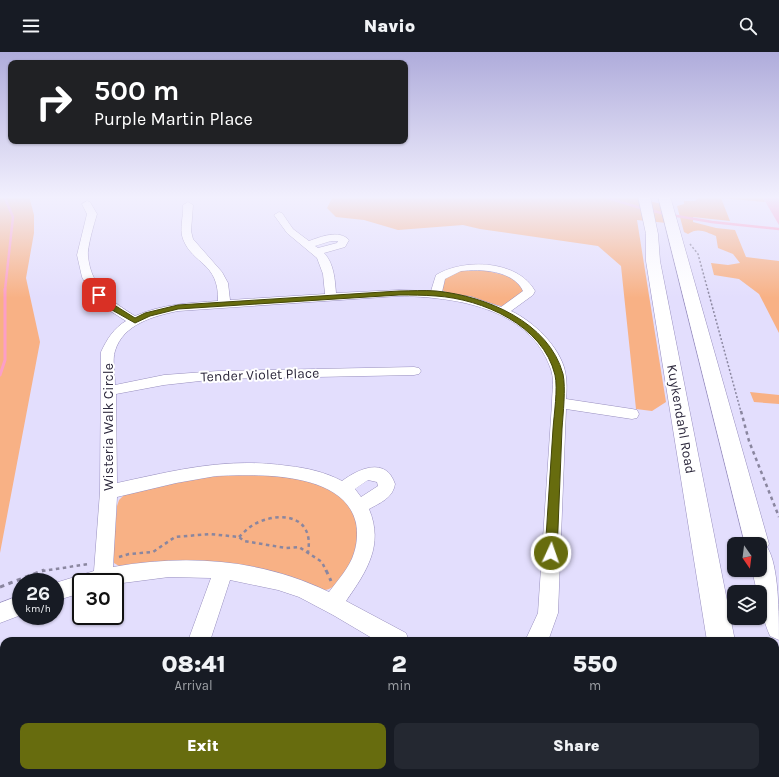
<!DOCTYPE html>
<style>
body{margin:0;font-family:Karla,sans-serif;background:#242831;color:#f1f3f6;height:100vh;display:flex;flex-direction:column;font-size:15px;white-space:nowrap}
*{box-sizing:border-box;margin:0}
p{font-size:13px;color:#9ea1a6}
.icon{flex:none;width:22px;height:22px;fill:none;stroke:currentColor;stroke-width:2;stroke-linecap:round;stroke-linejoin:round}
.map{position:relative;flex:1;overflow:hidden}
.details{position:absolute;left:0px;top:585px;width:779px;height:140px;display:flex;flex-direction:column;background:#171b24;border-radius:12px 12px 0 0;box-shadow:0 1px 3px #0004}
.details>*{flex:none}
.top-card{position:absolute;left:8px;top:8px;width:400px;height:84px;border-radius:8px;box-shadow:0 1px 3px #0004;background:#202124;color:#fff;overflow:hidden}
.needle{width:26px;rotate:166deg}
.buttons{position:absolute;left:727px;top:485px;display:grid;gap:8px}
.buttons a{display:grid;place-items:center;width:40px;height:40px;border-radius:8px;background:#171b24;box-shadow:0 1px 3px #0004;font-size:20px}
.speed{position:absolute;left:12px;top:521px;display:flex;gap:8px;font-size:20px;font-weight:700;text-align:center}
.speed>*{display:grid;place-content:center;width:52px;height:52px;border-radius:50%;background:#171b24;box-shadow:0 1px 3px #0004;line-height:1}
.speed small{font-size:10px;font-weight:400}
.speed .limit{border:2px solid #111;border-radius:6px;background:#fff;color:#111}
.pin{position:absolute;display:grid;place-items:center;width:34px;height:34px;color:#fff;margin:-17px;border-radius:8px;box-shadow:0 2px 6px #0006}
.me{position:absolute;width:44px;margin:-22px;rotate:3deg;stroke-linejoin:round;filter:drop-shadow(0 0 3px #0008)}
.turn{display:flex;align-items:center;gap:14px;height:84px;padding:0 20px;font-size:18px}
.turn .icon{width:52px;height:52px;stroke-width:2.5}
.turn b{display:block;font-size:28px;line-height:34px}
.eta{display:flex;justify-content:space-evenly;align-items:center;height:68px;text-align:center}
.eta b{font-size:24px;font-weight:800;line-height:28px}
.action{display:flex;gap:8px;margin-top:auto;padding:8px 20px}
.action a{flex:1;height:46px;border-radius:8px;background:#676c0e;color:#fff;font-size:16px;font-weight:800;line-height:46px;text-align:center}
.action a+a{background:#242831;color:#f1f3f6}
header{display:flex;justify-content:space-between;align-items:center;height:52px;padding:0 20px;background:#171b24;font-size:18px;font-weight:800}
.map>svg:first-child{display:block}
.green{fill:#f8b185}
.water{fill:#fb9fc7}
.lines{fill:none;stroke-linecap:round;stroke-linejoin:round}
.stream-far1{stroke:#fb9fc7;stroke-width:2.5}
.stream{stroke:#fb9fc7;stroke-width:3}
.minor-casing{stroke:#988fbf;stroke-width:1}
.major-casing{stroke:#988fbf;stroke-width:1}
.path-far2{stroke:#8a869f;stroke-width:1.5;stroke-dasharray:2 2;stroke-linecap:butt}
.path-far1{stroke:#8a869f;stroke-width:2.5;stroke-dasharray:3.5 3.5;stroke-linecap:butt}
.path{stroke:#8a869f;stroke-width:3;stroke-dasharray:4.5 4.5;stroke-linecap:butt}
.minor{fill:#fff;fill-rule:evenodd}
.major{fill:#fff;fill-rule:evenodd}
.route{fill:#676c0e;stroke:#434609}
.labels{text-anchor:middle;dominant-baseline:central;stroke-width:4;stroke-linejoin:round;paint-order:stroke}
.street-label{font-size:14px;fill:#2c283c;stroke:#fff}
</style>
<header><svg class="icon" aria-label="menu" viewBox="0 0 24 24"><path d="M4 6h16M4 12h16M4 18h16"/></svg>Navio<svg class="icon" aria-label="search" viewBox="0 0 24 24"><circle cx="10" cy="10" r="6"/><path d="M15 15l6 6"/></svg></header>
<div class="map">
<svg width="779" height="725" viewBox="0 0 779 725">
<rect width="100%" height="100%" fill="#e3defd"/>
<g class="green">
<path d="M0,144H29L34,163V181L26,226L40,290L0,501Z"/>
<path d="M316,144H644L649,149L662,152L667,171L637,168L666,350L652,359L636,357L621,214L598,194L480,177L463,173L398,178L364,168L336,165L327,156L332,146Z"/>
<path d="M700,144H762L765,150L721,146L730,169L693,165V170L716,176L735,178L746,205L779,209V281L759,242L739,227L714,223L711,211L728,213L740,211L733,202L718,196L716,184C706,180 698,175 688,182L684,180L677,154L684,152V149H695Z"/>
<path d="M483,218L512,225L521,230L525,239L506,254H501L448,241L442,238L444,226L459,219Z"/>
<path d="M750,340L779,343V352L754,350Z"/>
<path d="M244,422C272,424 309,424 334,439C358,453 366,487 352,512C350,516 346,520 343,524C336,532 335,536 325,538C292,527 259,513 225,511C192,508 160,511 127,514H119L114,511L113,504L117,454L119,448L124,443L198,426Z"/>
<path d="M0,600L4,624V721H20L21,725H0Z"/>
</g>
<path class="water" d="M762,144H779V173Z"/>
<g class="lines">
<g class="stream-far1">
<path d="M4,144L13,165L5,238"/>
<path d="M601,144L644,157"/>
<path d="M650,158L665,162"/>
<path d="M671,163L712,170L779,177"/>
</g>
<path class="stream" d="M0,323L5,308V237"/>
<defs>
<g id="minor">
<path d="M87,149L90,150L97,162C94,172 87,196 88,204C91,235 111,249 135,264C162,252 190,251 218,249C219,210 193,213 183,187C179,176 184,164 183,153L188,150L193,153L191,179L193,187L222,220L228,231L230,248L325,242L323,222L317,206L287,181L274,163L279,160L282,161L293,177L309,189C320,185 339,177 349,188L345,195L324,201C334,211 335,228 336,241L399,238L431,239L436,223C464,206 518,208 535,239L533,243L511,259C533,269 560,295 565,319C567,328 567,338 566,347L632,357L637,358L639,362L637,366L632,367L566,357L558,561L548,589H525L538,561L552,351C552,339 555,326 550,315C528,255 454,245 399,244L178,259C154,264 123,272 115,299C112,308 115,323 115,333L164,323L218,319L414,315L419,316L421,319L419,322L414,323L218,327L164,333L116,342L117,431C177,418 227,405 289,414C307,416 325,420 342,429C358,417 386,404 395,432C393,446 380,451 369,457C384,493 367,519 346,549L406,581L409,589H377L333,563L299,545L278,538L230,528L210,589H188L211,526L169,525L115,532V530H81V541L55,549V531L94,519L100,440L101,300C107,287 114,276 126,269L104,255L88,236L82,225L77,203L87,162L82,152ZM331,189H338L337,191L318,196L315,194ZM461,219C481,217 513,218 523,239L501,255L472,245L442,240L445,227ZM216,424C257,422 344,419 356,471C358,481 357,492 354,501C350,515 338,528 329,540C261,507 187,502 113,515L117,445L176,431ZM368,428L377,430L378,434L361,445L355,437Z"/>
<path d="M21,543V563L0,571V551Z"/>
<path d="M176,721H202L203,725H177Z"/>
<rect x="511" y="721" width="26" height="4"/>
</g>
<g id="major">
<path d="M638,144H650L658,182L660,209L735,589H707L646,209V182Z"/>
<path d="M658,144H670L769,492L767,495C779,513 779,564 779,588L770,584C764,570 760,555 760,540H757L752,518H760V492H745Z"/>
<path d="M729,721H761L762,725H730Z"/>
</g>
</defs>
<use href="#minor" class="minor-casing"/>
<use href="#major" class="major-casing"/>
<path class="path-far2" d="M690,192L698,202L741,360"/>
<g class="path-far1">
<path d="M741,359L749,389L779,465"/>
<path d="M239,485C245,479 251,473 259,470C285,459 314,466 308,500"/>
<path d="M119,505L129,502L153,500L175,485L210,482L239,485L244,489L286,496L299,495L322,510L326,519"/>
<path d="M42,519L89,512"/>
</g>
<g class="path">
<path d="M326,518L331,529"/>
<path d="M0,535L44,518"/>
</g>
<use href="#minor" class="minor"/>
<use href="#major" class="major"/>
</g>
<linearGradient id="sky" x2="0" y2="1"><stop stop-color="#afacdb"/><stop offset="0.59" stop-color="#f2f0fe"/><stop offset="1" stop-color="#f2f0fe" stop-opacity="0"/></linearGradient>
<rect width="779" height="246" fill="url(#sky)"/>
<path class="route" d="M399,239C411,239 424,238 436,239C486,244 549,270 563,322C566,336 563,362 562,377C560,418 559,460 557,501L555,505L551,506L547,505L545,501C548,460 550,418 553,377C554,362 558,337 555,323C543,273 482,247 436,244C424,243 411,243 399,243L178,257L150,264L135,271L105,254L95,243L96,241H101L111,251L135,266L145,261L178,253Z"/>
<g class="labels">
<g class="street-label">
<text transform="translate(260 323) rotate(-2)">Tender Violet Place</text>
<text transform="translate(681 367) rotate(80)">Kuykendahl Road</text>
<text transform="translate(108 375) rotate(-90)">Wisteria Walk Circle</text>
</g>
</g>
</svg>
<div class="buttons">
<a><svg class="needle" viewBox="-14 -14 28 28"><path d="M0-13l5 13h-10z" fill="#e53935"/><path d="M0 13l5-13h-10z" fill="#9ea1a6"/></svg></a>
<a><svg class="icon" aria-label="layers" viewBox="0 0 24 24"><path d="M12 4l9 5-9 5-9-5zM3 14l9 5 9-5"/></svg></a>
</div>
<div class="speed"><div>26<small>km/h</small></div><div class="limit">30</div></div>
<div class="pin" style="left:99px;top:243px;background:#d93025"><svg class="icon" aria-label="arrive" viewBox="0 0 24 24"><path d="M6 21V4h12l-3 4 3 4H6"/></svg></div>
<svg class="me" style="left:551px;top:501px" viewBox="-20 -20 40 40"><circle r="17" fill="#676c0e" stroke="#fff" stroke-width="3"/><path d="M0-11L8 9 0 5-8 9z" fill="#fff"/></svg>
<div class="top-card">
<div class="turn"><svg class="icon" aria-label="right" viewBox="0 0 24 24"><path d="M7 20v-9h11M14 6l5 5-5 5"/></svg><div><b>500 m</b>Purple Martin Place</div></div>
</div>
<section class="details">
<div class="eta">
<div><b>08:41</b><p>Arrival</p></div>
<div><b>2</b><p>min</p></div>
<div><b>550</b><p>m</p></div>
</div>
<div class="action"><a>Exit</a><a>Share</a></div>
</section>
</div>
